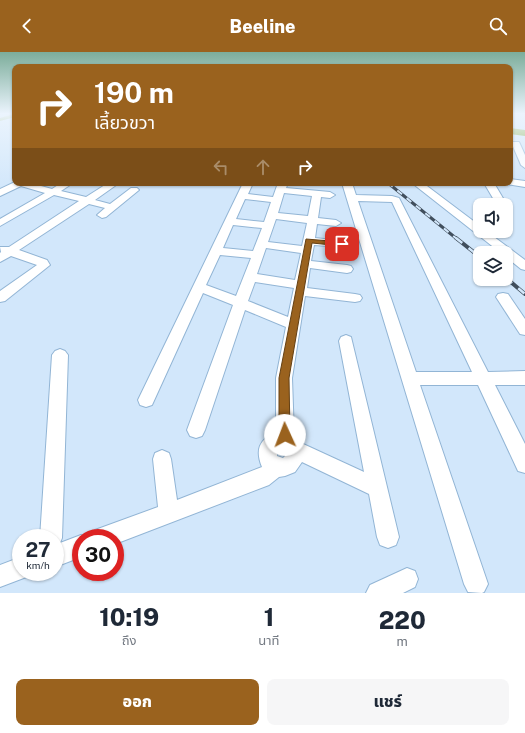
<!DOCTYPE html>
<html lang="th">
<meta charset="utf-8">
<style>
body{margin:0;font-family:"Public Sans","Noto Sans Thai",sans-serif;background:#f6f6f7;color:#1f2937;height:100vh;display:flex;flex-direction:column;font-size:15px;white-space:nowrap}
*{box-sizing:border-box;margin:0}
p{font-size:13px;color:#747a83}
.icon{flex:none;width:22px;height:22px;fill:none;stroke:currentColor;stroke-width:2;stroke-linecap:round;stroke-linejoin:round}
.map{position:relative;height:541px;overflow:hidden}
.side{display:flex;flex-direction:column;background:#fff;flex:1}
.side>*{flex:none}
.banner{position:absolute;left:12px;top:12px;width:501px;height:122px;border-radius:8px;box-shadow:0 1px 3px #0004;background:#9a621e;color:#fff;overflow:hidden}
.buttons{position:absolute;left:473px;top:146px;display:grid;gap:8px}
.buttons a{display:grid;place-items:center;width:40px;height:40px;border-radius:8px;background:#fff;box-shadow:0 1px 3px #0004;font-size:20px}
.speed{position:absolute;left:12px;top:477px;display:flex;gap:8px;font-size:20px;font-weight:700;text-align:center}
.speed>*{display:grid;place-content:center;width:52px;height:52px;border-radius:50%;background:#fff;box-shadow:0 1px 3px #0004;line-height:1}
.speed small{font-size:10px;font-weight:400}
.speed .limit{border:6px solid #d22;background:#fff;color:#111}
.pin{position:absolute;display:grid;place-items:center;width:34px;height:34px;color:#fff;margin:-17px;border-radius:8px;box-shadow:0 2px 6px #0006}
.me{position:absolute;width:44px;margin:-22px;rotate:358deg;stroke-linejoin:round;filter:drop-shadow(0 0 3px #0008)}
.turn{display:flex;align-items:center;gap:14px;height:84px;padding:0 16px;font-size:18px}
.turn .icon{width:52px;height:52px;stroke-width:2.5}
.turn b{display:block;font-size:28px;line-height:34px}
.lanes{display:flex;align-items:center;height:38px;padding:0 16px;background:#0003;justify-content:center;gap:20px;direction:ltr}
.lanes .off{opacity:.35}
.eta{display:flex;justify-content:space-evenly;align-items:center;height:68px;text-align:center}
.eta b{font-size:24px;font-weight:800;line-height:28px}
.action{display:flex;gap:8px;margin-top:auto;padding:8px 16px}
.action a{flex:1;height:46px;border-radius:8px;background:#9a621e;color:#fff;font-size:16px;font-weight:800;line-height:46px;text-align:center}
.action a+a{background:#f6f6f7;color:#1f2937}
header{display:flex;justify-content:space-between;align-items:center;height:52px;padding:0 16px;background:#9a621e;color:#fff;font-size:18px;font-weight:800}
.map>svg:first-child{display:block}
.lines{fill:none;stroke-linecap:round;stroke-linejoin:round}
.canal{fill:#7ba327;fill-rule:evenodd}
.river{fill:#7ba327;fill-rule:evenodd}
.minor-casing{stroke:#92b5d5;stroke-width:2}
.minor{fill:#fff;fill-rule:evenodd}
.rail-far1-casing{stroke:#414f5d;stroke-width:3}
.rail-casing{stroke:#414f5d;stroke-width:4}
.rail-far1{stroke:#d2e7fb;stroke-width:2;stroke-dasharray:6;stroke-linecap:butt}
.rail{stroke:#d2e7fb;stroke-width:2.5;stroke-dasharray:8;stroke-linecap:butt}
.route{fill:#9a621e;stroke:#644014}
</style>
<header><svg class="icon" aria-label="back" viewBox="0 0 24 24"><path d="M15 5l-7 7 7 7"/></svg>Beeline<svg class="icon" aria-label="search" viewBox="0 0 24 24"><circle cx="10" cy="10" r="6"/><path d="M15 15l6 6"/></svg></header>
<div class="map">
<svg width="525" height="541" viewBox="0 0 525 541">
<rect width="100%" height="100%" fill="#d2e7fb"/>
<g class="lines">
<path class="canal" d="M13,62H15V65L0,69V66Z"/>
<path class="river" d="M510,76L525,78V84L510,82Z"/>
<defs>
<g id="minor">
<path d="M513,90H519L520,92L525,103V116L521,113L512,92Z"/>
<path d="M510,127L525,129V135L507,132L510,131Z"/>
<path d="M15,130L30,131L52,137L61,131H73L61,139L86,145L108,131H119L95,148L110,152L131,136H137L139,138L106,165L102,166L97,163L105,156L89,152L19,198L47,208L50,213L5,249L0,250V239L37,213L11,204L0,210V201L1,200L0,195H9L79,149L54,143L0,174V167L45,141L21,134L0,144V137Z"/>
<path d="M243,131H253L248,142L273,145L278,131H288L286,136L330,140L335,143L330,146L321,145L318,166L336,168L341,171L336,174L317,172L315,186L342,189L348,192L342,195L314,193L311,209L347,213L351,214L353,217L351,220L347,221L310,216L307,236L355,242L360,243L362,246L360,249L355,250L305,244L292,326L294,384L301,391L364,420L339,289L341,285L346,283L351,285L399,485L396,493L388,496L380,493L377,485L369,442L302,410L295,420L285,424L279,425L269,433L115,492V486H92L95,478L158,455L153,407L155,401L162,398L169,401L171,407L177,448L262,415C255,398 259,387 276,381V326L286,275L245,258L205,378L202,384L196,386L190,384L187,378L233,253L203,241L152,353L146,355L140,353L138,348ZM284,141L312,144L308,164L278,161ZM245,147L271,150L264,170L236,167ZM276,167L307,171L302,194L268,190ZM233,173L262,176L253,199L223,196ZM266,196L301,201L295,228L257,222ZM220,203L251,206L236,244L206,233ZM255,230L294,236L288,265L248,249ZM280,397H282L285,400V404L283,406L277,404V400Z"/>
<path d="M342,131H352L356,143L392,144L399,146L488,320L525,319V333H495L525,392V421L518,419L478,333H420L488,532L484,540L482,541L468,540L464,532ZM358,149L392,150L472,320H416Z"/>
<path d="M412,131H423L480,174V179H486L525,208V218L521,217L506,205V201H501Z"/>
<path d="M484,131H494L507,153L506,154V153H497Z"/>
<path d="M503,241L508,242L525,267V283L520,282L496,245L498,242Z"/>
<path d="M60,297L65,299L68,303L62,486L60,491L81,483L88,486H81V505L55,515V486H40L52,303L55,299Z"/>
<path d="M21,505V520H31L29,524L0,535V513Z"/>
<path d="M407,516L415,519L418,527L415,535L403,541H366L370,533Z"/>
</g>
</defs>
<use href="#minor" class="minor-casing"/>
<use href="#minor" class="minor"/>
<defs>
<path id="rail-far1" d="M388,131L457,187"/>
<g id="rail">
<path d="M456,186L480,205"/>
<path d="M506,226L525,242"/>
</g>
</defs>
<use href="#rail-far1" class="rail-far1-casing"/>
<use href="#rail" class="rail-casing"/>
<use href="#rail-far1" class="rail-far1"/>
<use href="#rail" class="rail"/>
</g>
<linearGradient id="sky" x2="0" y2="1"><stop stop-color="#7cad9b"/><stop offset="0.45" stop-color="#ebf4fd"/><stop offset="1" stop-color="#ebf4fd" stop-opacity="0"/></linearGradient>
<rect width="525" height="137" fill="url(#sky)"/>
<path class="route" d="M306,187L342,190L346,192L342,194L312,191L289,326L290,383L289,387L285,389L280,387L279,383V326Z"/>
</svg>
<div class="buttons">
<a><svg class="icon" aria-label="sound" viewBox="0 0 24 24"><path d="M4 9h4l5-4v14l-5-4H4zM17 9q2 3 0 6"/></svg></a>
<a><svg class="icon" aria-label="layers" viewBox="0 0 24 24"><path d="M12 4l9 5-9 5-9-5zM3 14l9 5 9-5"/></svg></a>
</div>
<div class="speed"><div>27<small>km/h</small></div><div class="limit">30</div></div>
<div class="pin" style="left:342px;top:192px;background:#d93025"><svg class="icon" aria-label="arrive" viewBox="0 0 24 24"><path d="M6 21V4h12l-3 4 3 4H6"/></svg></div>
<svg class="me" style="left:285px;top:383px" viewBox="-20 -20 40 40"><circle r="19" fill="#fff"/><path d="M0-13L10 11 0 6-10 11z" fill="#9a621e"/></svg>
<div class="banner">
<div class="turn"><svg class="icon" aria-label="right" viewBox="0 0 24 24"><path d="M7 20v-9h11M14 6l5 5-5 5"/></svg><div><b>190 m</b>เลี้ยวขวา</div></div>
<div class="lanes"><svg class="icon off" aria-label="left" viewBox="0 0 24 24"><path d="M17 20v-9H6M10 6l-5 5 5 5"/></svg><svg class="icon off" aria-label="ahead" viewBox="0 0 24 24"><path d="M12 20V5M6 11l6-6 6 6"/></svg><svg class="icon" aria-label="right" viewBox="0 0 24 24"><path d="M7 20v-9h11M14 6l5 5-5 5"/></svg></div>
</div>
</div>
<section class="side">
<div class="eta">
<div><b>10:19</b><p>ถึง</p></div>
<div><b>1</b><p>นาที</p></div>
<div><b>220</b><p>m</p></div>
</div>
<div class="action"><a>ออก</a><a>แชร์</a></div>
</section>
